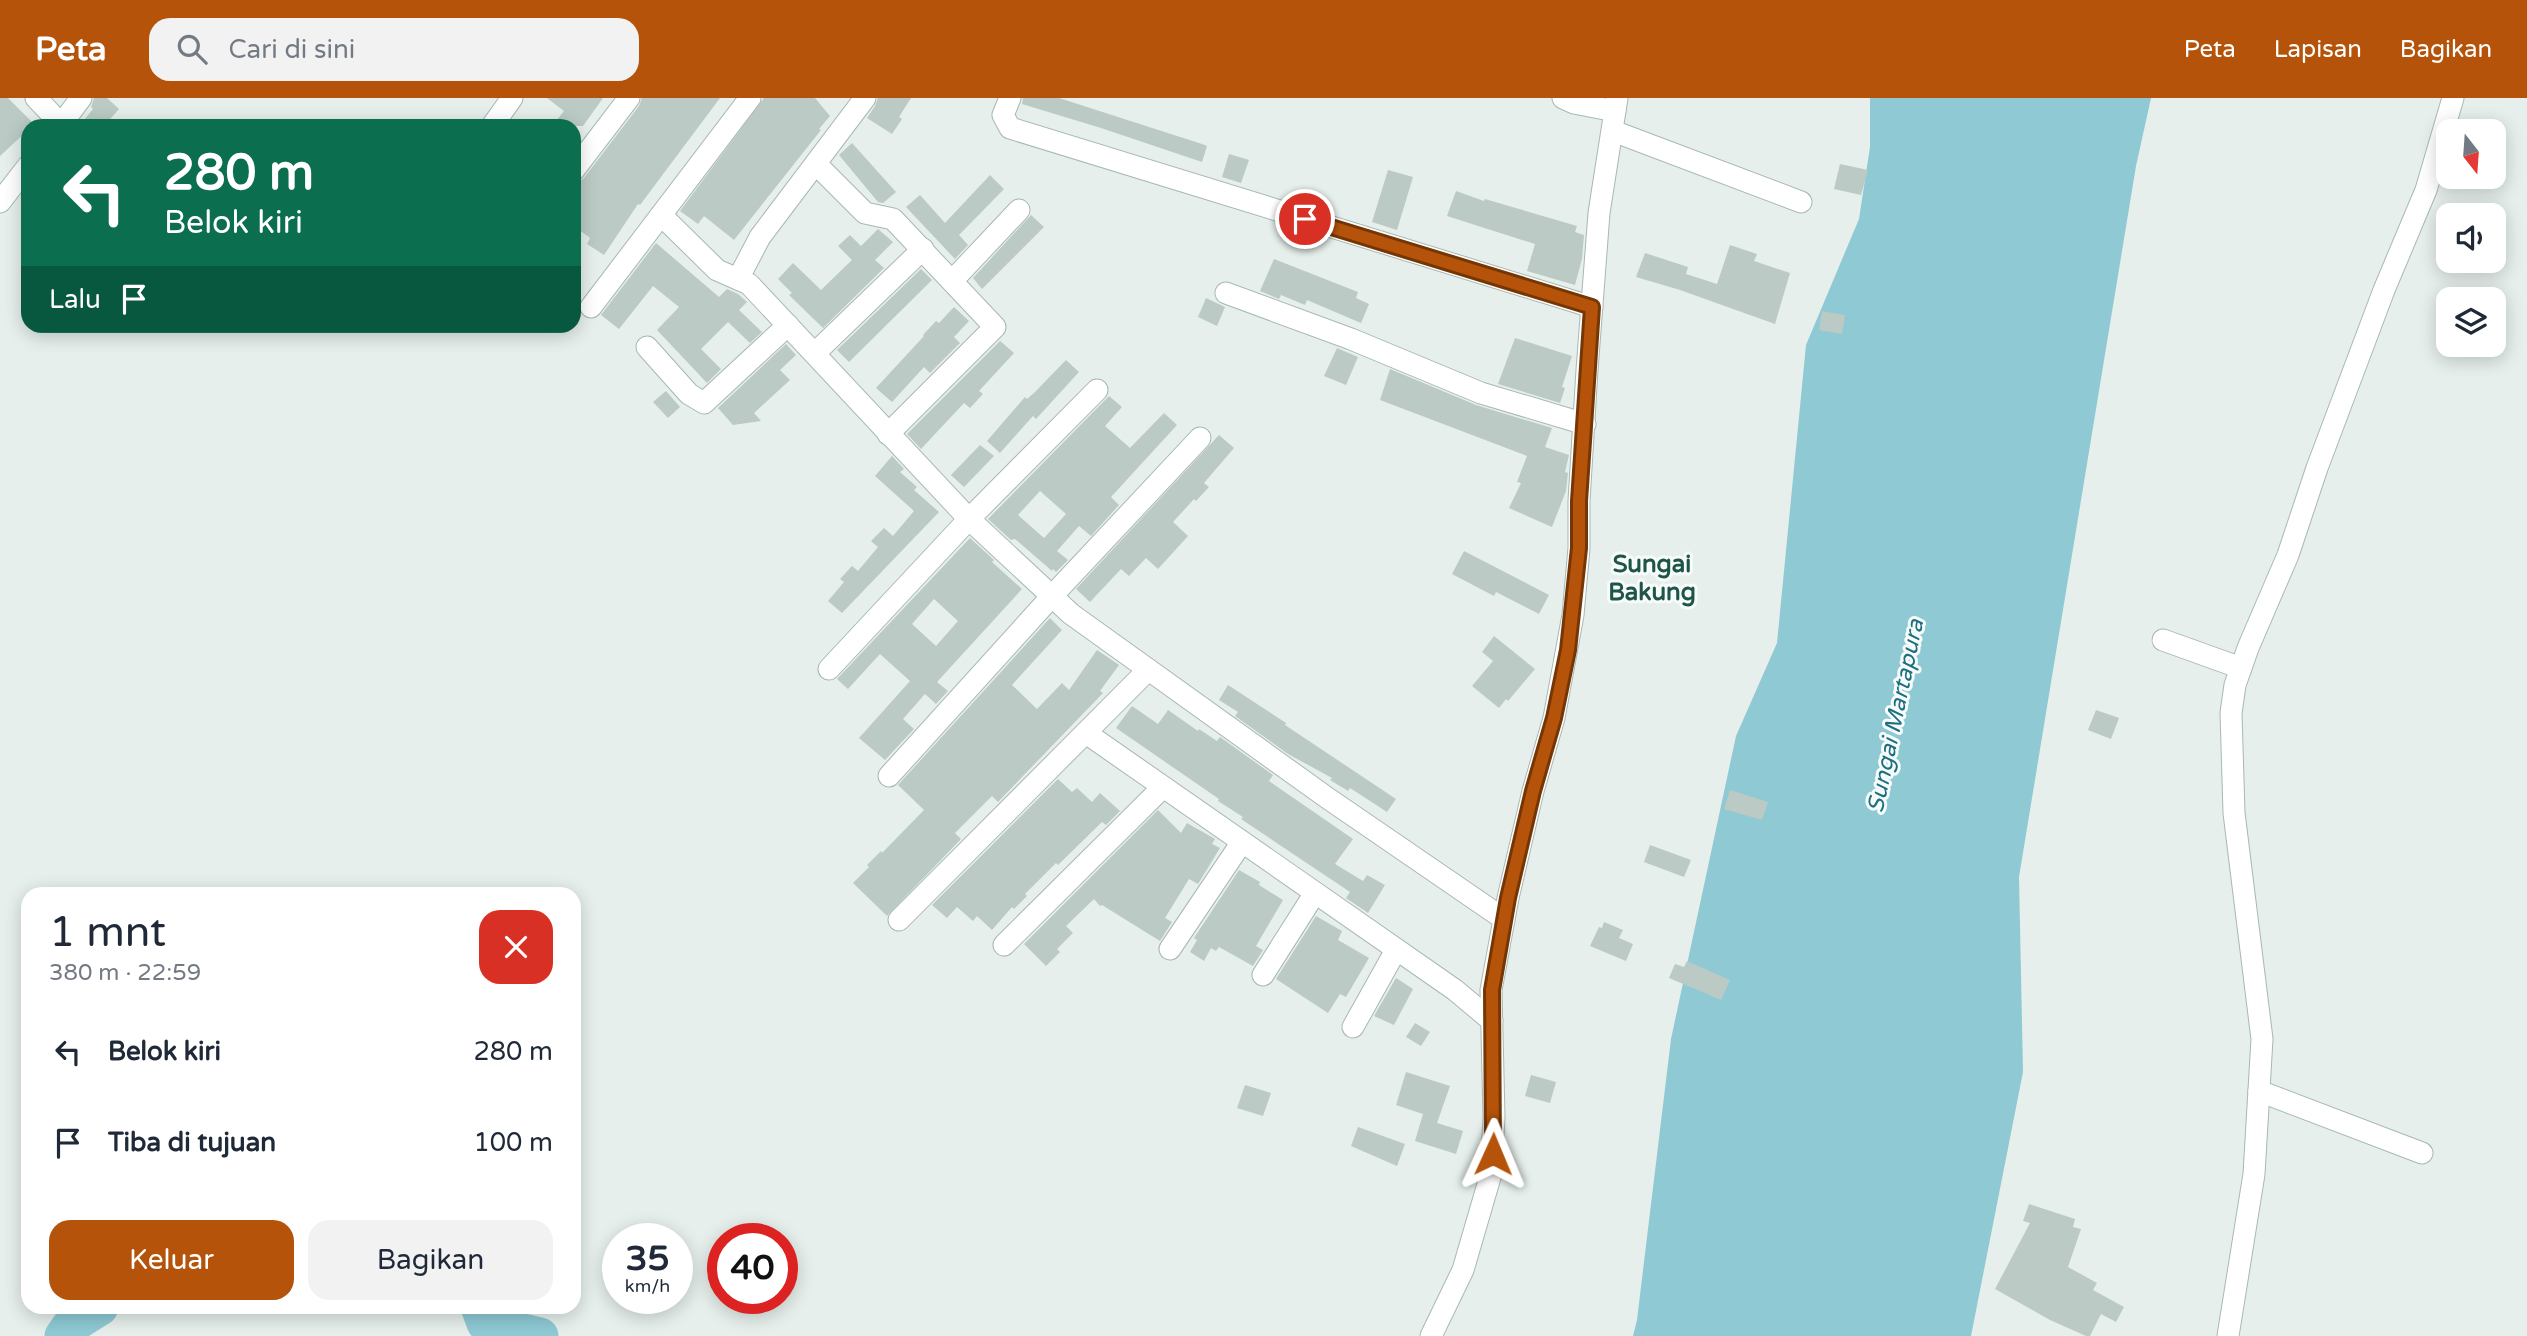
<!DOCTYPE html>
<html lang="id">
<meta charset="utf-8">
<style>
body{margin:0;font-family:"Varela Round",sans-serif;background:#f2f2f3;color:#1f2937;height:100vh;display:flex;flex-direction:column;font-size:26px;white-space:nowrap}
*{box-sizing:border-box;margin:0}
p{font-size:23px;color:#747a83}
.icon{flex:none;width:38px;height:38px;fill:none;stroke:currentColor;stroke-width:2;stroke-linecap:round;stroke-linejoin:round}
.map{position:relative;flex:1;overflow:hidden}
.sheet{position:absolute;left:21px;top:789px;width:560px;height:427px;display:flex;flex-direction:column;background:#fff;border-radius:21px;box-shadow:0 4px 18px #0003}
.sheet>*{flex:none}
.hud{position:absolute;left:21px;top:21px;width:560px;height:214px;border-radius:21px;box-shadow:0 4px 18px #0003;background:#0b6e4f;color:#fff;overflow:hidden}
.needle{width:46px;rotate:163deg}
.controls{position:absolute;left:2436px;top:21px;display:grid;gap:14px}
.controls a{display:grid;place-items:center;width:70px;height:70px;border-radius:14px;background:#fff;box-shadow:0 4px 18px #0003;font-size:35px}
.speed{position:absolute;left:602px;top:1125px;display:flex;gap:14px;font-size:35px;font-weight:700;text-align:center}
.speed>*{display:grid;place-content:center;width:91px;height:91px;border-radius:50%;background:#fff;box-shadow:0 4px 18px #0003;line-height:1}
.speed small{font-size:18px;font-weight:400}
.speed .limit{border:10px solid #d22;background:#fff;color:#111}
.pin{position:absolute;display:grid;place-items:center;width:60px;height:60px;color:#fff;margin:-30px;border:4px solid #fff;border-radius:50%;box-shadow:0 2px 7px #0007}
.me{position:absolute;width:77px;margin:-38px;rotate:1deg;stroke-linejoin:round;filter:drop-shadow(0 0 5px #0008)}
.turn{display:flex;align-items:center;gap:24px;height:147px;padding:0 28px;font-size:32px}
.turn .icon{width:91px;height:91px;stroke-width:2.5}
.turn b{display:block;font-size:49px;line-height:60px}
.then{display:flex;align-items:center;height:66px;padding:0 28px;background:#0003;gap:14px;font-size:26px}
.round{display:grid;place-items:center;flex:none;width:74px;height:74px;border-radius:21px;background:#f2f2f3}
.headline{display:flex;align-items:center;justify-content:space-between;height:119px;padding:0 28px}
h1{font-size:42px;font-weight:600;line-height:52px}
.button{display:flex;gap:14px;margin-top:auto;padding:14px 28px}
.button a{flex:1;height:80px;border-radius:21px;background:#b45309;color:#fff;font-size:28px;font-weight:600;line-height:80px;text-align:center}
.button a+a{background:#f2f2f3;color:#1f2937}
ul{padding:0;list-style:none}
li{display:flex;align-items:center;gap:21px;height:91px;padding:0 28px}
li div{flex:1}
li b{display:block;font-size:26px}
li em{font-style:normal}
header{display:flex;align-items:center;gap:42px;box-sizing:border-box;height:98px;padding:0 35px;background:#b45309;color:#fff}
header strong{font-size:33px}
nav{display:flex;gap:38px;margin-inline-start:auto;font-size:24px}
.search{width:490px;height:63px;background:#f2f2f3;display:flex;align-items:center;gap:18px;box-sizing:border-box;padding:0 24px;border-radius:21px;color:#747a83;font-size:26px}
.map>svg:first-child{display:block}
.water{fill:#8ec9d4}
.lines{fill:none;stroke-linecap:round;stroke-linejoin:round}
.river{stroke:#8ec9d4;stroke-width:37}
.building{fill:#bbcac4;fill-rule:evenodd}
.minor-casing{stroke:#a8b8b2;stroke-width:23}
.minor{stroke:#fff;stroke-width:21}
.route-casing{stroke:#753606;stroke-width:18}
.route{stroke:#b45309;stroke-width:12}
.labels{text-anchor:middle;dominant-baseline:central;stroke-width:6;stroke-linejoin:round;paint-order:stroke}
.water-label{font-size:23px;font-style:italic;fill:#1c6f80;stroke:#f7fbf9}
.quarter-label{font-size:24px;font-weight:bold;fill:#1f5548;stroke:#f7fbf9}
</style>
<header>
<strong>Peta</strong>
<div class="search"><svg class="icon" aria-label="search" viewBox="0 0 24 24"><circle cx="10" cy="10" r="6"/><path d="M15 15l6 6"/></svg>Cari di sini</div>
<nav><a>Peta</a><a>Lapisan</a><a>Bagikan</a></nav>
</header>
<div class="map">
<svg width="2527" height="1238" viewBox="0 0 2527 1238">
<rect width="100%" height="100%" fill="#e6efeb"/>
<path class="water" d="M1870,0H2151L2136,68L2019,779L2023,974L1971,1238H1633L1637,1222L1671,941L1736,638L1777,545L1806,247L1859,121L1870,49Z"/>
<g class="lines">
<g class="river">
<path d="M479,1209L485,1225L540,1238"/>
<path d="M63,1238L70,1228L100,1209"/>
</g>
</g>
<g class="building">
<path d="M0,0H8L34,26L28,28V32L0,58Z"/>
<path d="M94,0H107L119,11L104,28H79L93,11L91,9Z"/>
<path d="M547,0H603L583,28H552L564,13Z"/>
<path d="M642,0H720L640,107L638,106L604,157L587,146L590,140L574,128V88L584,80L639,8Z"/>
<path d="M764,0H815L830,18L819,31L821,32L734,142L704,118L698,126L680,113Z"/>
<path d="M878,0H911L899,19L902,21L892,36L867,20L875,8Z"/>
<path d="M1023,0H1059L1202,46L1207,48L1202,64L1101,30L1022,6Z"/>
<path d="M852,45L896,94L883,105L878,104L839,57Z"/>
<path d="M1229,56L1249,62L1241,85L1222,79Z"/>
<path d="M1840,66L1868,72L1861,97L1834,91Z"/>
<path d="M1388,72L1413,79L1397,132L1372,124Z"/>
<path d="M990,77L1004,91L959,137L968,147L955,161L906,109L920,97L945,125Z"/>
<path d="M1456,93L1484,103L1485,101L1577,128L1575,134L1584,137L1582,161L1575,187L1527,173L1535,146L1447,118Z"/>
<path d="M1031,117L1044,129L982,191L973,180Z"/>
<path d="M878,131L893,144L875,162L884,170L823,230L789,197L792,195L778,181L793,165L821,192L852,162L838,148L850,137L861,148Z"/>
<path d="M656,145L719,199L727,191L738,196L747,204L739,212L762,234L750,245L728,224L701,251L721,271L707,285L657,232L679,209L653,188L619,231L601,217Z"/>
<path d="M1730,147L1757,156L1754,163L1790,175L1775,226L1680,192L1636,179L1645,155L1688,169L1686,176L1717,186Z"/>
<path d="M1274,161L1358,194L1356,200L1369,206L1361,225L1307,202L1305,207L1281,197L1279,201L1260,193Z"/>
<path d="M921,171L932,182L849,264L837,252Z"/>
<path d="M1206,200L1225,209L1217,228L1198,219Z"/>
<path d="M954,209L969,223L954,239L960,245L930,275L924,269L892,304L876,290L924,238L923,237L936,223L939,225Z"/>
<path d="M1822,213L1845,217L1842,236L1819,232Z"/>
<path d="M1515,240L1572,258L1562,289L1565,290L1560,305L1498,286Z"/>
<path d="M1000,243L1014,255L979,293L983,296L970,310L964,305L921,351L907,336Z"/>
<path d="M786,246L796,257L780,272L790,282L754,315L761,323L733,327L718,310Z"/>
<path d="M1337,250L1358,259L1346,287L1324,278Z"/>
<path d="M1066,262L1079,274L1036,321L1033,318L1000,355L987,343L1025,299L1027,301L1034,295Z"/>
<path d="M1390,271L1476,307L1552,330L1545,349L1569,357L1565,374L1568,375L1566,393L1552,429L1509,410L1521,385L1517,384L1527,358L1380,302Z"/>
<path d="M666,293L680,309L668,320L653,304Z"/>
<path d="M1109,298L1122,309L1105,328L1130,350L1164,315L1177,327L1111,399L1119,407L1091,438L1079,428L1057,453L1068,462L1056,474L1053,471L1052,473L1015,441L1011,442L988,421ZM1040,393L1066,416L1044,440L1018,417Z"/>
<path d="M1219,337L1234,350L1204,385L1209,389L1196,403L1194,401L1173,424L1188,438L1158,471L1146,460L1129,478L1121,471L1090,504L1076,491Z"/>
<path d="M980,347L994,358L964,389L951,377Z"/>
<path d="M892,358L904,371L900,374L917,389L914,392L939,414L842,515L828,503L844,484L840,481L852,468L858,473L878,449L871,443L884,430L893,438L914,413L875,378Z"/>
<path d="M970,440L994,462L992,464L1022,491L937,584L948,593L936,606L925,596L903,621L914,631L885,662L859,640L910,583L880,556L848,591L837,581ZM934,501L958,523L936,548L912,526Z"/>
<path d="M1464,453L1549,497L1539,516L1496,494L1494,498L1452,476Z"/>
<path d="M1050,520L1062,532L1012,587L1037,611L1062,585L1069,592L1097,552L1119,567L1100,593L1103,595L998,704L992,698L955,735L961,741L887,818L853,785L869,769L867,767L881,753L882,755L924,712L898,687Z"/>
<path d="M1494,538L1535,571L1508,603L1506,601L1499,610L1472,588L1493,563L1482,554Z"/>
<path d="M1228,587L1286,625L1285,627L1396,701L1387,714L1350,690L1348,693L1330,682L1332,680L1288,656L1235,618L1238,614L1219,602Z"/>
<path d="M1132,608L1158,626L1168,612L1198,633L1199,631L1217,643L1220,639L1273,677L1269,683L1353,741L1335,766L1363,783L1367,777L1385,787L1368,815L1346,800L1350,794L1241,721L1243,719L1218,703L1219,701L1116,630Z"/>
<path d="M2096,612L2119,620L2111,641L2088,632Z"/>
<path d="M1058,681L1072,694L1077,690L1092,704L1100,695L1120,713L1106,727L1102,724L1058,767L1056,765L1025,796L1027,798L1014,811L1012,809L992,832L977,818L973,823L957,809L947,820L932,807Z"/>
<path d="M1730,692L1768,704L1762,722L1724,711Z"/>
<path d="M1158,712L1181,735L1187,725L1215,741L1212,746L1220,750L1198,786L1189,781L1165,820L1172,824L1160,843L1102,807L1100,808L1094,801L1066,828L1073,835L1057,851L1060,854L1046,868L1024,846Z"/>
<path d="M1650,747L1691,762L1684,779L1644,764Z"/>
<path d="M1239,772L1260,784L1259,787L1283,802L1256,848L1263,852L1253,868L1219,849L1216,853L1211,850L1204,863L1190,854L1197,842L1194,840Z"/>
<path d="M1316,818L1342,833L1338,842L1369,860L1346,899L1340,896L1328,915L1276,881Z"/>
<path d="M1604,824L1623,832L1619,840L1633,846L1626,863L1590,848L1599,829L1602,830Z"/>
<path d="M1687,863L1730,882L1721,902L1669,880L1675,866L1684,869Z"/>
<path d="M1396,880L1413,891L1394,927L1374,918Z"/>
<path d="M1415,925L1430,934L1421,948L1406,939Z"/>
<path d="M1406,974L1450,988L1437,1025L1463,1033L1456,1056L1415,1043L1423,1016L1396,1007Z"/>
<path d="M1531,977L1556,984L1550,1005L1525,998Z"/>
<path d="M1245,987L1271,995L1263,1018L1237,1010Z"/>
<path d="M1358,1029L1405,1046L1397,1068L1351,1048Z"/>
<path d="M2029,1106L2075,1121L2073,1129L2081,1131L2068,1169L2097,1185L2093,1192L2124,1209L2116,1224L2101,1216L2090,1238H2086L2050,1222L1995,1191L2030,1125L2023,1123Z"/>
</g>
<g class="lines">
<defs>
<g id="minor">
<path d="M36,0L61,26"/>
<path d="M1010,0L1003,17L1010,30L1592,209"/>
<path d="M1563,0L1574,5L1615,13"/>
<path d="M60,28L81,0"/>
<path d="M492,28L512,0"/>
<path d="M1613,33L1801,104"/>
<path d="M816,66L865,115L893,121L995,229L888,336"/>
<path d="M574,72L629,0"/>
<path d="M0,104L28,68"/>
<path d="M661,117L717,172L749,186L969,421L1071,516L1326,699L1504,821"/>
<path d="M738,181L760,139L865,0"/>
<path d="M952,183L1019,112"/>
<path d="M1226,195L1351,241L1481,295L1585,326"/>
<path d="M591,209L750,0"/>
<path d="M647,249L689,296L704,305L788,227"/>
<path d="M815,255L923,151"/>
<path d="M2163,542L2241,570"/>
<path d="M829,571L969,421L1097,292"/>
<path d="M1086,635L1455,892L1492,923"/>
<path d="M889,678L1052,498L1200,340"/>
<path d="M899,822L1148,572"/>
<path d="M1004,847L1163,689"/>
<path d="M1170,851L1242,744"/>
<path d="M1263,877L1315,795"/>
<path d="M1353,929L1396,852"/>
<path d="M2259,993L2422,1055"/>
<path d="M1431,1238L1463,1172L1491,1076L1494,1019L1491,892L1508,800L1533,693L1554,620L1573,517L1579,450V403L1587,272L1599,115L1617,0"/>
<path d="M2228,1238L2254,1076L2262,941L2234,715L2231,615L2235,587L2248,550L2288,457L2317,370L2384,192L2426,92L2453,0"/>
</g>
</defs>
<use href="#minor" class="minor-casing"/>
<use href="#minor" class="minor"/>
</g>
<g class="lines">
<defs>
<path id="route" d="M1305,121L1592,209L1579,403V450L1568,552L1554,620L1533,693L1508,800L1492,892L1493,1056"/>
</defs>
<use href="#route" class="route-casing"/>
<use href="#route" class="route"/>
</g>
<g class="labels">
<g class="water-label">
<text transform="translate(1896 618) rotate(-78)">Sungai Martapura</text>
</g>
<g class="quarter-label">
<text x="1652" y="466">Sungai<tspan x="1652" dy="28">Bakung</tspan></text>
</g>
</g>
</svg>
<div class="controls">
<a><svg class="needle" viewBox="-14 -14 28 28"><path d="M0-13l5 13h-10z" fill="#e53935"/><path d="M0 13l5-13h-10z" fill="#747a83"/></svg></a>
<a><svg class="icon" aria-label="sound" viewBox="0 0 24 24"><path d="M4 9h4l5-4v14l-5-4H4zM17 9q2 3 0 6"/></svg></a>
<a><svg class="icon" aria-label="layers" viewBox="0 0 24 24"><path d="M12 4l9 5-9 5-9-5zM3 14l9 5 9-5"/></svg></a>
</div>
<div class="speed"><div>35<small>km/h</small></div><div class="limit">40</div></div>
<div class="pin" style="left:1305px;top:121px;background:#d93025"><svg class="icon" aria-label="arrive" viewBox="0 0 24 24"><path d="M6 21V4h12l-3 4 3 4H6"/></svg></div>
<svg class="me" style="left:1493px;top:1056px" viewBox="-20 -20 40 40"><path d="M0-17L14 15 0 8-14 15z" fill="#b45309" stroke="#fff" stroke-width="4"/></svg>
<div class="hud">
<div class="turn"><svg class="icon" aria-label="left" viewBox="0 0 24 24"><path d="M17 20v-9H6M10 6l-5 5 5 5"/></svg><div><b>280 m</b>Belok kiri</div></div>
<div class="then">Lalu<svg class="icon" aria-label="arrive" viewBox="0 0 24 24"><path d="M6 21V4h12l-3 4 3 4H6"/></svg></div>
</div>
<section class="sheet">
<div class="headline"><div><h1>1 mnt</h1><p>380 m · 22:59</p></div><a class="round" style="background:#d93025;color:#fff"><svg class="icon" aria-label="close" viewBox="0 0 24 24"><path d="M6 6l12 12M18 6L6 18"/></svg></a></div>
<ul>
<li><svg class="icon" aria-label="left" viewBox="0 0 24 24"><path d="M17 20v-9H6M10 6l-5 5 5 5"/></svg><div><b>Belok kiri</b></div><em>280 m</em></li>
<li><svg class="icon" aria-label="arrive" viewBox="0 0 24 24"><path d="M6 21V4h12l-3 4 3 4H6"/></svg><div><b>Tiba di tujuan</b></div><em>100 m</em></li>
</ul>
<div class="button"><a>Keluar</a><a>Bagikan</a></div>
</section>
</div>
